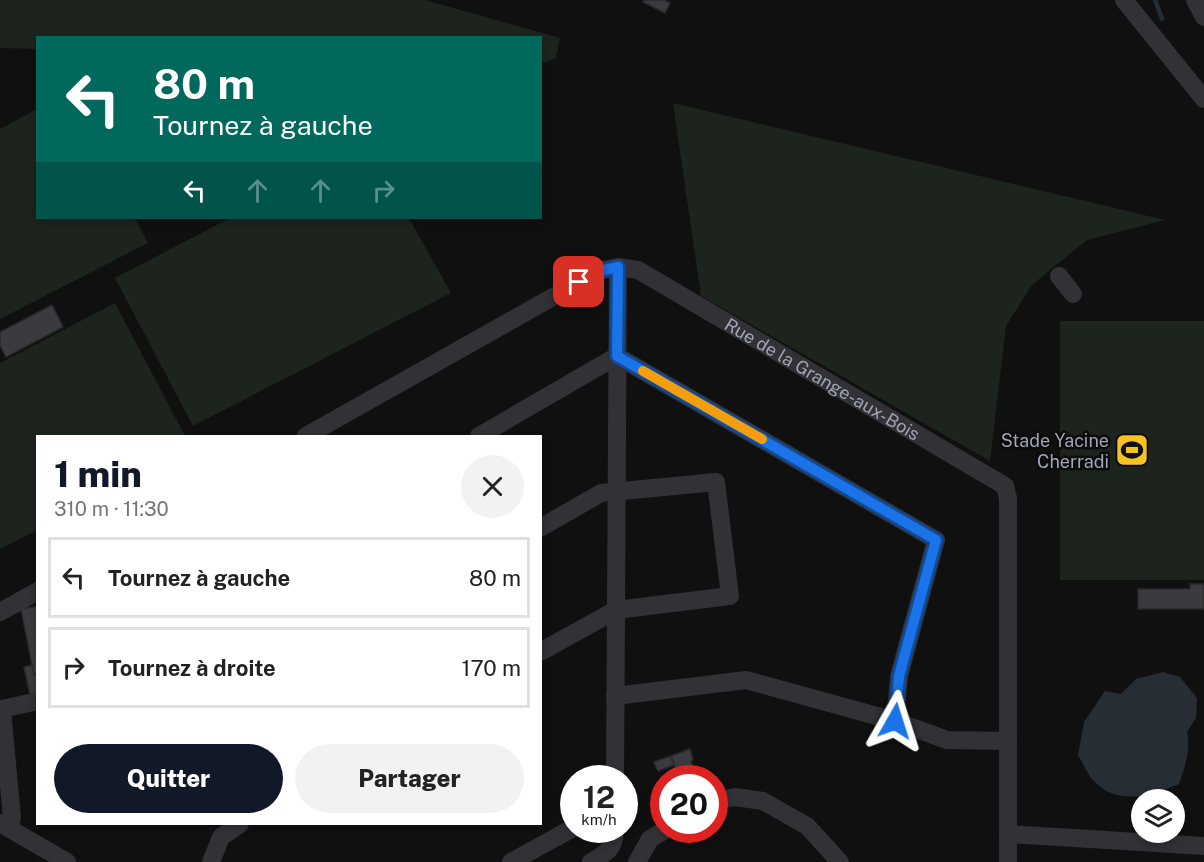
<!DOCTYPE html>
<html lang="fr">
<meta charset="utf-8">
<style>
body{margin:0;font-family:"Public Sans",sans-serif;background:#f2f2f2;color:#222;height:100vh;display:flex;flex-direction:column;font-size:22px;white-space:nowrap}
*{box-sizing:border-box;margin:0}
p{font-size:20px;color:#767676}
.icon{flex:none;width:33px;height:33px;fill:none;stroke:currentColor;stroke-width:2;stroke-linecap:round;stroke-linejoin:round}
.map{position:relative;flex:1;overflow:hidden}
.details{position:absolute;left:36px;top:435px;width:506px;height:390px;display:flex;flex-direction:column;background:#fff;border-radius:0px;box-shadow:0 3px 9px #0003}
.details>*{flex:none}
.banner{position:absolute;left:36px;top:36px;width:506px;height:183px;border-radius:0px;box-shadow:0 3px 9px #0003;background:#00695c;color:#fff;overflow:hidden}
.buttons{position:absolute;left:1131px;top:789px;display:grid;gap:12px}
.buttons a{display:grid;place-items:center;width:54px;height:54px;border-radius:50%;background:#fff;box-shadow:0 3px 9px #0003;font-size:30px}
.speed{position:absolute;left:560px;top:765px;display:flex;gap:12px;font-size:30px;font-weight:700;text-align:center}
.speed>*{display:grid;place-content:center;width:78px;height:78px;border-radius:50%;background:#fff;box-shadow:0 3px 9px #0003;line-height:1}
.speed small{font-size:15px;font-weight:400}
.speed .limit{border:9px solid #d22;background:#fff;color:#111}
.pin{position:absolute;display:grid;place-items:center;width:51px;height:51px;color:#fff;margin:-26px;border-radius:12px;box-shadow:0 3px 9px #0006}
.me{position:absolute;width:66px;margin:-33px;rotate:6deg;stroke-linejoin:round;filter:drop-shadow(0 0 4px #0008)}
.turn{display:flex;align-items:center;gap:21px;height:126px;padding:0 18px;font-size:27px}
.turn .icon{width:78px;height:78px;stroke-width:2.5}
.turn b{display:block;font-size:42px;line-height:51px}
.lanes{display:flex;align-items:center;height:57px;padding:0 18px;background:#0003;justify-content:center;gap:30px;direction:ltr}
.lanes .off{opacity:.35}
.round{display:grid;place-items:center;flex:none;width:63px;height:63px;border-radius:32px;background:#f2f2f2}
.overview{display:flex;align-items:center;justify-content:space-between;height:102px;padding:0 18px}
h1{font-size:36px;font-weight:800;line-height:45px;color:#111827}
.primary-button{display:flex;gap:12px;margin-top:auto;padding:12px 18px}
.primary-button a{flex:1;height:69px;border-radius:36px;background:#111827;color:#fff;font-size:24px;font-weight:800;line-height:69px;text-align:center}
.primary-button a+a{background:#f2f2f2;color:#222}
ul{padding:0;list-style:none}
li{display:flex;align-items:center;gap:18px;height:81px;margin:0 12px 9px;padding:0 6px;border:3px solid #e0e0e0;border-radius:0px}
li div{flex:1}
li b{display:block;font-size:22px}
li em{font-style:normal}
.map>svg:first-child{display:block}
.green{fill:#1c241d}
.water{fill:#262d35}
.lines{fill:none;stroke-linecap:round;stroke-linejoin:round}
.stream{stroke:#262d35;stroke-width:4.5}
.building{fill:#3a3a3f;stroke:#2a2a2d;stroke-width:1.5}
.minor{stroke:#313136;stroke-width:18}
.route-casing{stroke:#114b97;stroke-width:15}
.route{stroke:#1a73e8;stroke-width:10}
.slow{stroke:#f59e0b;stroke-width:10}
.labels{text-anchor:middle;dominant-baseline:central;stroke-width:5;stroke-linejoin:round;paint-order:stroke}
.street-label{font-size:18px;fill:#a0a4b3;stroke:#0b0b0c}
.poi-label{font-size:18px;fill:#a0a4b3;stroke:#0b0b0c;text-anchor:end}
</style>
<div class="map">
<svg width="1204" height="862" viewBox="0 0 1204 862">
<rect width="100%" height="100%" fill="#101011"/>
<g class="green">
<path d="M0,0H425L560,38L556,58L540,64V38H38L37,49L0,48Z"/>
<path d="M673,103L1165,220L1087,240L1032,285L1006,326L990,461L701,296Z"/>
<path d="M37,109L38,218H135L148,243L0,319V129Z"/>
<path d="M230,218H409L451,293L193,426L115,278Z"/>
<path d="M115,303L185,436H38L37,530L0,549V363Z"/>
<rect x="1060" y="321" width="144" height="259"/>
</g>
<path class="water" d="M1163,672L1180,677L1197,698L1196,718L1187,732C1191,750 1185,767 1179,784C1149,796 1117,807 1092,779C1087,773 1083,763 1078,755L1084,722L1105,691L1121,694L1136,679Z"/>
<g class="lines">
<path class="stream" d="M1155,0L1162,19"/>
</g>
<g class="building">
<path d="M644,0H664L670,3L665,13L643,2Z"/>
<path d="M52,305L63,327L6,357L0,345V332Z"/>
<path d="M1190,584H1204V609H1138V589H1190Z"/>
<path d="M38,606V674L34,675L21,609Z"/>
<path d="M32,665L34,675L38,674V694L30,695L24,667Z"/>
<path d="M690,749L693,760L691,761L697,777L679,778L671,756Z"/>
<path d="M671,756L674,765L658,771L654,762Z"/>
</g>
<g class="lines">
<g class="minor">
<path d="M1124,0L1204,99"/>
<path d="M1195,0L1204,17"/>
<path d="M1059,276L1073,294"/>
<path id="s1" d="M306,436L599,271L618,267L638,270L1005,486L1008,498V862"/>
<path d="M479,436L617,356L936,540L899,676L895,721"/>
<path d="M540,528L601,493L716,482L730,596L616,610L540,652"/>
<path d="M0,612L38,591"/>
<path d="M615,696L746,680L895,721L947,740L1008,741"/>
<path d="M615,778L618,267"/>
<path d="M714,801L735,797L763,801L807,826L840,862"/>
<path d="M0,823L67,862"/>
<path d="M9,828L12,818L2,709L38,701"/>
<path d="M1008,834L1204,846"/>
<path d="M211,862L221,837L240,824"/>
<path d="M511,862L573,828"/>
<path d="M591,862C607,853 615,848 615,830"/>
<path d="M637,862L650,839L665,830"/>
</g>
</g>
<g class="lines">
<defs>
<path id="route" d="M579,282L599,271L618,267L617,356L936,540L899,676L895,721"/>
</defs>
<use href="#route" class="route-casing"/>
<use href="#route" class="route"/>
<path class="slow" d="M643,371L762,439"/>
</g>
<defs>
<symbol id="stadium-square" viewBox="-11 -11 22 22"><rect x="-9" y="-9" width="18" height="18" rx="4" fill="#f6c323" stroke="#0b0b0c"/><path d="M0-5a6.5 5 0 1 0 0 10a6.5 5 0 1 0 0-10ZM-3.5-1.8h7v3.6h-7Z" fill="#111"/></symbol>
</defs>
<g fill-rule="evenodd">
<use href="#stadium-square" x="1113" y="431" width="38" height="38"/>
</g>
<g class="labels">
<g class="street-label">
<text stroke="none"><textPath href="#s1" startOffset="590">Rue de la Grange-aux-Bois</textPath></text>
</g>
<g class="poi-label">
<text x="1109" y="440">Stade Yacine<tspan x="1109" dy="21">Cherradi</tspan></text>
</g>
</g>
</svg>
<div class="buttons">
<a><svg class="icon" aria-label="layers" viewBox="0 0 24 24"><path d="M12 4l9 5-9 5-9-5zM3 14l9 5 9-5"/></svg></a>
</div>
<div class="speed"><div>12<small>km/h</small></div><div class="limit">20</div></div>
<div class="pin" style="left:579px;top:282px;background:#d93025"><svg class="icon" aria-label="arrive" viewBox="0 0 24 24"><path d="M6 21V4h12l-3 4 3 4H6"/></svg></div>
<svg class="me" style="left:895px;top:721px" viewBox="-20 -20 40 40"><path d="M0-17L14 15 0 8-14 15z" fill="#1a73e8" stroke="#fff" stroke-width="4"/></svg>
<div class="banner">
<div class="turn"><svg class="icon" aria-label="left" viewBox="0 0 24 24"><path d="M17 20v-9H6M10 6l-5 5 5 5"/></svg><div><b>80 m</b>Tournez à gauche</div></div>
<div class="lanes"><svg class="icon" aria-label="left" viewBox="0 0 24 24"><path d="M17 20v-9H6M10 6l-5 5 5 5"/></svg><svg class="icon off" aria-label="ahead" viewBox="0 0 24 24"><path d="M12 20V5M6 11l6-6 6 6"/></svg><svg class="icon off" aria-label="ahead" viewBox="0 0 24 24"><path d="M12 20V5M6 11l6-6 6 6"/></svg><svg class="icon off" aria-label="right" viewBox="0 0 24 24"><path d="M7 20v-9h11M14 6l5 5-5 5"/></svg></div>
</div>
<section class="details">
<div class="overview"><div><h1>1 min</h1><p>310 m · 11:30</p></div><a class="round"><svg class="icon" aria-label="close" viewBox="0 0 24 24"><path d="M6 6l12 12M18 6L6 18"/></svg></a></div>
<ul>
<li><svg class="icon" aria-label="left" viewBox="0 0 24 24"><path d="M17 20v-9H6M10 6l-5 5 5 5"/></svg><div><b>Tournez à gauche</b></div><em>80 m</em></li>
<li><svg class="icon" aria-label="right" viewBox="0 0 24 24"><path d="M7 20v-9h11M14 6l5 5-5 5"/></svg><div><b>Tournez à droite</b></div><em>170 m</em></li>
</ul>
<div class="primary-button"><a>Quitter</a><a>Partager</a></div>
</section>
</div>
